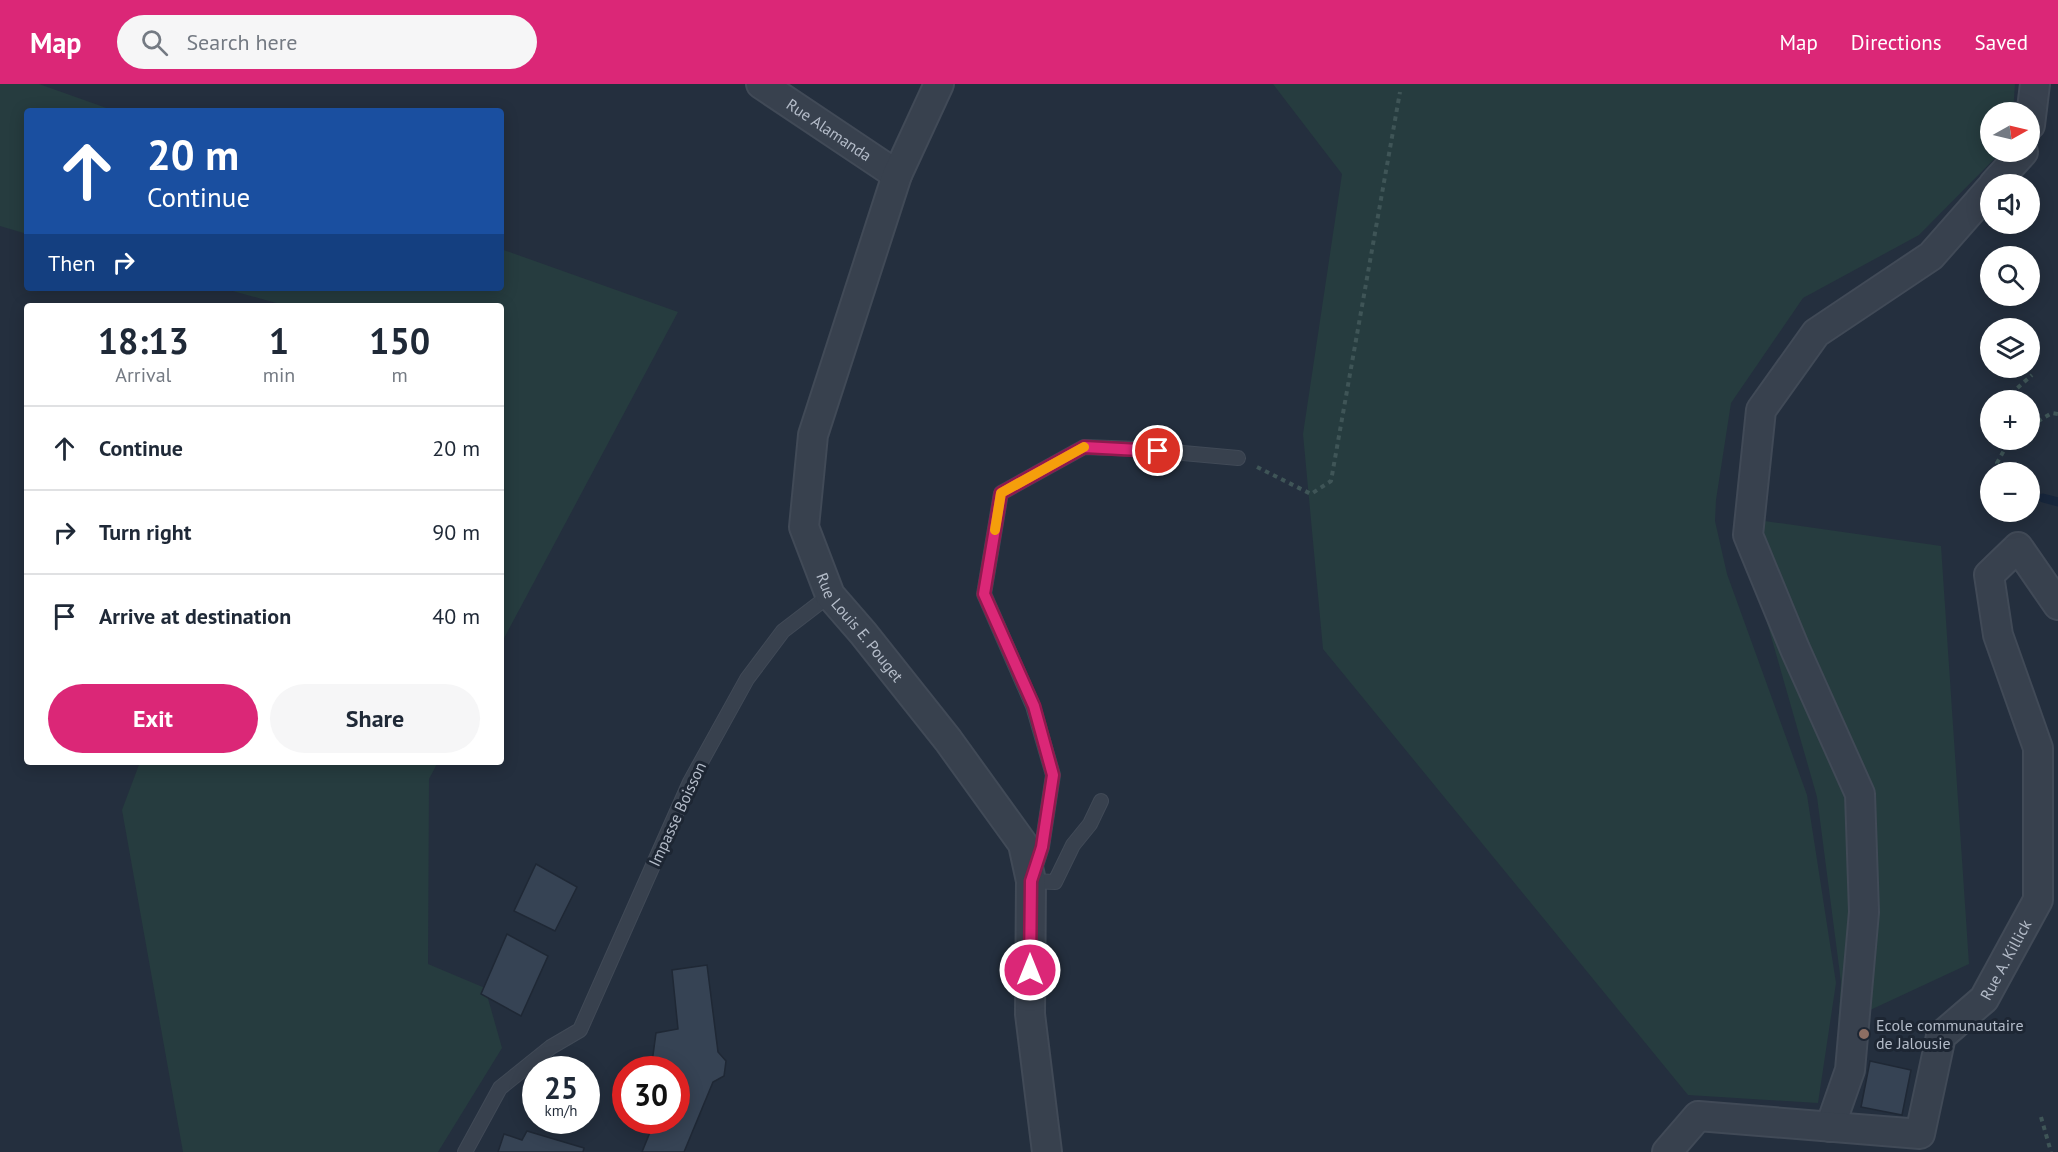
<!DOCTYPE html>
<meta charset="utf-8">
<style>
body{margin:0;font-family:"PT Sans",sans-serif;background:#f6f6f7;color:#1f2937;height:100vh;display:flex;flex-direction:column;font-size:22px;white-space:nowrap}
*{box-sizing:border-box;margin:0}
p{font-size:20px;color:#747a83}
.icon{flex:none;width:33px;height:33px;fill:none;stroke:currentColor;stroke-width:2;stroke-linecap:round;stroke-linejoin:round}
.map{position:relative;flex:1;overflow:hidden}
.sheet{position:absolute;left:24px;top:219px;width:480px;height:462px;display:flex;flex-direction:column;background:#fff;border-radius:6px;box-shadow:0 3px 15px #0003}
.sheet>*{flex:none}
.banner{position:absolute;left:24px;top:24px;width:480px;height:183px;border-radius:6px;box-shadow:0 3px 15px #0003;background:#1a4fa0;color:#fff;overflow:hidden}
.needle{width:39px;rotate:82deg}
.buttons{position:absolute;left:1980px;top:18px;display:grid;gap:12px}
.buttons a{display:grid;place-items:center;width:60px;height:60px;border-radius:50%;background:#fff;box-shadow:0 3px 15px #0003;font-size:30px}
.speed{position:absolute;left:522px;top:972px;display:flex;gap:12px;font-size:30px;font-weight:700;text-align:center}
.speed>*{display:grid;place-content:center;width:78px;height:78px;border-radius:50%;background:#fff;box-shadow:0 3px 15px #0003;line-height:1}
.speed small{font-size:15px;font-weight:400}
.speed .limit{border:9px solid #d22;background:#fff;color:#111}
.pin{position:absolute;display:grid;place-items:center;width:51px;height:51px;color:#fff;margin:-26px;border:3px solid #fff;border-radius:50%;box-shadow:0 2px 6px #0007}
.me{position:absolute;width:66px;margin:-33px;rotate:0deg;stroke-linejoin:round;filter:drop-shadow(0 0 4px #0008)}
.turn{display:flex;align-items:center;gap:21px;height:126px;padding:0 24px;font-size:27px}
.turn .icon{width:78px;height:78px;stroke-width:2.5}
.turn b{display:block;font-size:42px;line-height:51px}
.then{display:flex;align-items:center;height:57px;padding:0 24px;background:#0003;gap:12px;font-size:22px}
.eta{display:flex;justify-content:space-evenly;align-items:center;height:102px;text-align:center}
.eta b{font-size:36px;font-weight:800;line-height:42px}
.action{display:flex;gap:12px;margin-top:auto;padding:12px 24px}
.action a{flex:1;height:69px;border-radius:36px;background:#db2777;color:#fff;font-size:24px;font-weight:800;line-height:69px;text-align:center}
.action a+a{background:#f6f6f7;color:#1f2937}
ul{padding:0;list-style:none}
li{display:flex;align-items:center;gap:18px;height:84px;padding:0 24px;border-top:2px solid #e0e1e3}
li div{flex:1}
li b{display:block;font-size:22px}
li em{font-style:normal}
header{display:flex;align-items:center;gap:36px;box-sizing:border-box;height:84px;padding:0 30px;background:#db2777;color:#fff}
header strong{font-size:28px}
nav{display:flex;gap:33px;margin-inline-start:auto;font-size:21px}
.search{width:420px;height:54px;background:#f6f6f7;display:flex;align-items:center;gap:15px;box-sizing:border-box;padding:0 21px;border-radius:33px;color:#747a83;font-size:22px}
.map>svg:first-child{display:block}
.green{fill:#263c3f}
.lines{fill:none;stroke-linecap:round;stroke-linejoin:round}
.stream{stroke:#17263c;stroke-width:9}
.building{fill:#364354;stroke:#1f2835;stroke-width:1.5}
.lane-casing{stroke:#414a57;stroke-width:16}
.street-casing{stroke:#414a57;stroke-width:32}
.path{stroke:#3f5557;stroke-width:4;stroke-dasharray:4.5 4.5;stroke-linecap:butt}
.lane{stroke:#38414e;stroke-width:14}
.street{stroke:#38414e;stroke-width:28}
.route-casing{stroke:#8e194d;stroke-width:15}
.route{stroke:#db2777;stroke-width:10}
.slow{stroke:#f59e0b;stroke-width:10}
.education-dot{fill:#8d6e63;stroke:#1d2633;stroke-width:2}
.labels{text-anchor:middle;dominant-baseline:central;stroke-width:6;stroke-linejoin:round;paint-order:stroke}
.street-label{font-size:16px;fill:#b4bcc9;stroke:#1d2633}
.poi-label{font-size:16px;fill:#b4bcc9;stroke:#1d2633;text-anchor:start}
</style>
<header>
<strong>Map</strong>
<div class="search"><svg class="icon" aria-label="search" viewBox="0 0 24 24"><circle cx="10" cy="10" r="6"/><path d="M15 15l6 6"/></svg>Search here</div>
<nav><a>Map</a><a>Directions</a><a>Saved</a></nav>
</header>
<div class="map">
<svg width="2058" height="1068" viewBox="0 0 2058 1068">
<rect width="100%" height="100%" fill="#242f3e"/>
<g class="green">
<path d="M0,0H39L115,27H27V150L0,142Z"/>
<path d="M1273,0H2015L2013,28H1990V68H2001L1919,151L1803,214L1731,319L1716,416L1715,437L1727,490L1807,711L1836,899L1818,1019L1688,1011L1323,565L1303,350L1342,90Z"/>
<path d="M501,165L678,228L501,560V222H287L222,204H501Z"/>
<path d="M1758,436L1941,462L1969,880L1838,941L1841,898L1817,713L1748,472Z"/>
<path d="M140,678H438L429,695L428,880L485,904L502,964L438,1068H183L122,726Z"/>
</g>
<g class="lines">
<path class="stream" d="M2043,414L2058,418"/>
</g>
<g class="building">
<path d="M536,780L577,803L555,847L514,827Z"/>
<path d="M507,850L548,872L521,932L481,910Z"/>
<path d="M707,881L718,968L726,977L724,992L713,998L684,1068H642L655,1036H676V986H651L656,949L678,945L672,886Z"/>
<path d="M1870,977L1911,986L1902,1031L1861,1023Z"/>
<path d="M527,1047L584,1064L583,1068H498L504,1050L522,1056Z"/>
</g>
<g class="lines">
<defs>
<g id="lane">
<path d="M1101,717L1090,740L1073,761L1055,798L1031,797L1042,763L1053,691L1033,622L984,510L1001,409L1084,363L1139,365L1238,374"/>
<path d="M465,1068L500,1004L551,963L580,946L690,698L747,595L783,547L830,511"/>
</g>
<g id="street">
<path id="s1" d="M761,0L897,91"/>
<path id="s2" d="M939,0L897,91L813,351L804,443L830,511L863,549L948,656L1023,760L1031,797L1030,930L1047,1068"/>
<path d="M2030,41L2035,0"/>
<path d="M1994,100L2023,68"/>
<path d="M1830,1043L1850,986L1864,828L1860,710L1795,565L1748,451L1761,326L1816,249L1931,172L1990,105"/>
<path id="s3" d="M1667,1068L1698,1032L1920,1050L1941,952L1984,915L2038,816V664L1998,551L1989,491L2018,463L2058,521"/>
</g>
</defs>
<use href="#lane" class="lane-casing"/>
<use href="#street" class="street-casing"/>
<g class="path">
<path d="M2004,316L2032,291"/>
<path d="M1990,330L1988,332L1990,336"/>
<path d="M2030,342L2052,329L2058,330"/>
<path d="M1257,383L1311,410L1331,397L1400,8"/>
<path d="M2000,388L1997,379L2008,359L2013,356"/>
<path d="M2009,428L2011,436"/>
<path d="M2041,1033L2051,1068"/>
</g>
<use href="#lane" class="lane"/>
<use href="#street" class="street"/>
</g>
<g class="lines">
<defs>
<path id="route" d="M1030,886L1031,797L1042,763L1053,691L1034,622L984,510L1001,409L1084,363L1158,367"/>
</defs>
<use href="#route" class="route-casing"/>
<use href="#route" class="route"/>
<path class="slow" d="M995,446L1001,409L1084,363"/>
</g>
<circle class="education-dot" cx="1864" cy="950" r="6"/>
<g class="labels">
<g class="street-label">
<text stroke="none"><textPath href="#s1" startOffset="82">Rue Alamanda</textPath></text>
<text stroke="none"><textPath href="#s2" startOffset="582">Rue Louis E. Pouget</textPath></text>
<text transform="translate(677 730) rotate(-65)">Impasse Boisson</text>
<text stroke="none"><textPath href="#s3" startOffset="472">Rue A. Killick</textPath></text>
</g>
<g class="poi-label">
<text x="1876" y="941">Ecole communautaire<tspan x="1876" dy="18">de Jalousie</tspan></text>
</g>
</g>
</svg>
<div class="buttons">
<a><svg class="needle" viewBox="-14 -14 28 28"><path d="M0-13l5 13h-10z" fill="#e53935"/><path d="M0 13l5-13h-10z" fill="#747a83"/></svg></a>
<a><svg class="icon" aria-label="sound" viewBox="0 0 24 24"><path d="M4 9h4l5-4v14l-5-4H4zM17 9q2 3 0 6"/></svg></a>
<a><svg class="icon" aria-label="search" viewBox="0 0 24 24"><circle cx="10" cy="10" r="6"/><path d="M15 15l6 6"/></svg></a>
<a><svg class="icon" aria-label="layers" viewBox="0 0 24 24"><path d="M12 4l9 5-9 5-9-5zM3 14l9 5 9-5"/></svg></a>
<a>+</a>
<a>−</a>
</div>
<div class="speed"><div>25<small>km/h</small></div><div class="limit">30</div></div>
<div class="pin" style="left:1158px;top:367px;background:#d93025"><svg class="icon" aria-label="arrive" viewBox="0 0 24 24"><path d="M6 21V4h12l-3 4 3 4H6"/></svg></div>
<svg class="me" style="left:1030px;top:886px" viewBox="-20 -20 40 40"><circle r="17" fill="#db2777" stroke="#fff" stroke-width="3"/><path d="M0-11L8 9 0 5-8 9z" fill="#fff"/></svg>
<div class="banner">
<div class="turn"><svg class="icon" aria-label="ahead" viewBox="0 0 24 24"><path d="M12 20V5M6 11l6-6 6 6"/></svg><div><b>20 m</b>Continue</div></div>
<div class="then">Then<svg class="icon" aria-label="right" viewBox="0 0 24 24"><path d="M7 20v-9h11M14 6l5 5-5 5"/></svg></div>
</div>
<section class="sheet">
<div class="eta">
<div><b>18:13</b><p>Arrival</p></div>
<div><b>1</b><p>min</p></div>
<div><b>150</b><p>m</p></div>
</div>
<ul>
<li><svg class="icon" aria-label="ahead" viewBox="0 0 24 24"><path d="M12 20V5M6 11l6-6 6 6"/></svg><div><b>Continue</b></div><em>20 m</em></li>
<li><svg class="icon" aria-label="right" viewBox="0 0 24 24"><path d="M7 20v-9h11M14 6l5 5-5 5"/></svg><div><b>Turn right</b></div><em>90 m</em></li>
<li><svg class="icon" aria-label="arrive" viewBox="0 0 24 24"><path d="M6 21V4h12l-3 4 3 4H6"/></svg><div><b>Arrive at destination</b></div><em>40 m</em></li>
</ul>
<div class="action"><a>Exit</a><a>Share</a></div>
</section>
</div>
